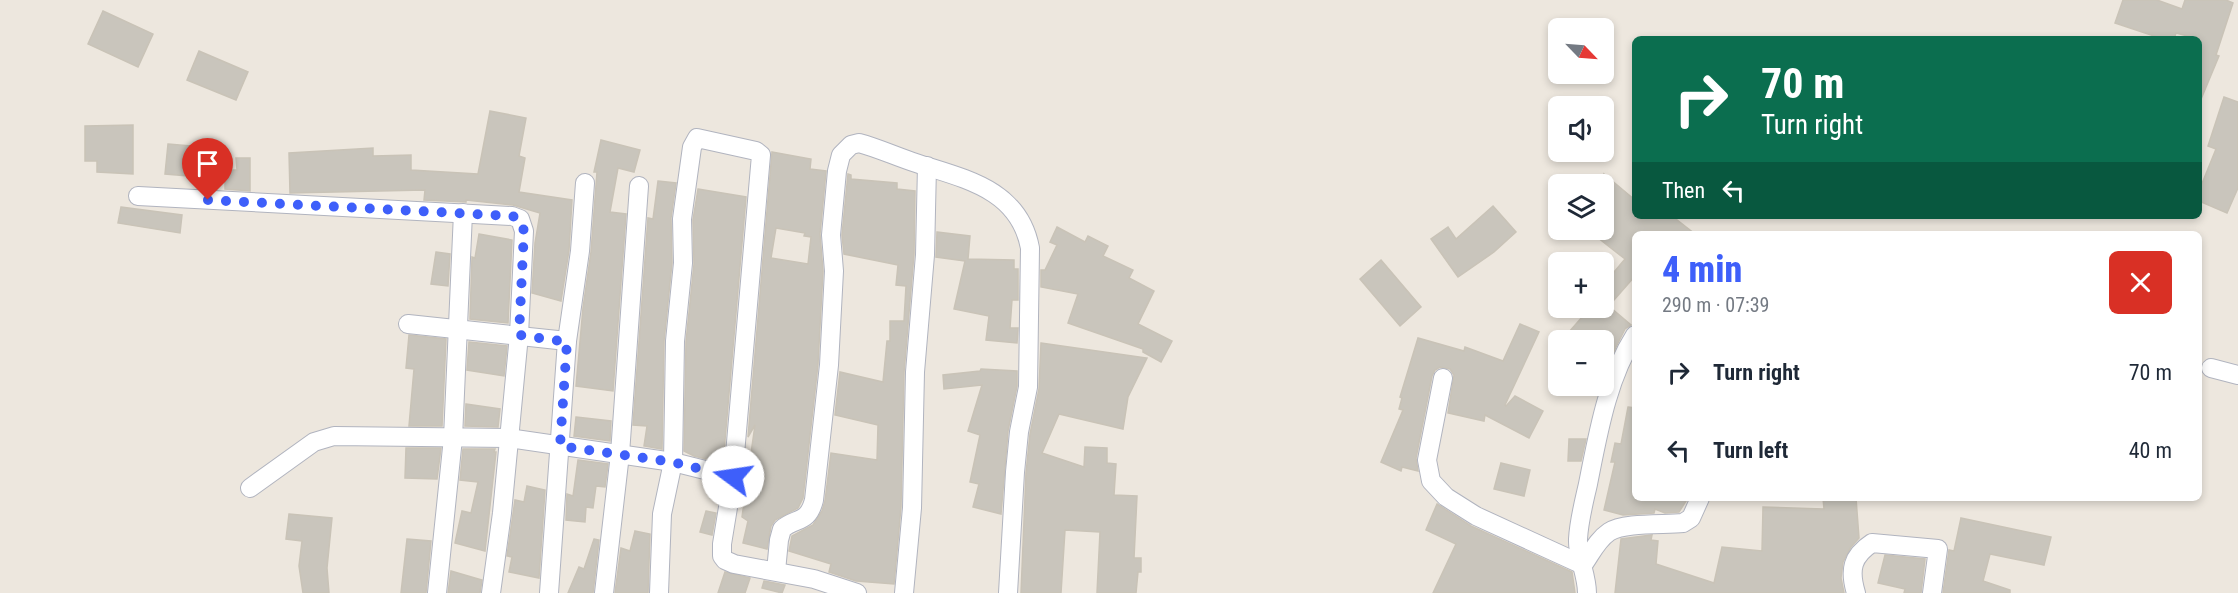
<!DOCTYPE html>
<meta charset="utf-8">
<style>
body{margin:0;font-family:"Roboto Condensed",sans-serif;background:#f2f2f3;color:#1f2937;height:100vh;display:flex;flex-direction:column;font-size:22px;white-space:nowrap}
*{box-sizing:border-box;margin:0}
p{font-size:20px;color:#747a83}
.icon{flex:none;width:33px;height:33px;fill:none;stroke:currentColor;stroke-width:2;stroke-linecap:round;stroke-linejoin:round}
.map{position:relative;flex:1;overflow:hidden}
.sheet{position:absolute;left:1632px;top:231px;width:570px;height:270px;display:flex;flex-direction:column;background:#fff;border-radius:9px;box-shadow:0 3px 9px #0003}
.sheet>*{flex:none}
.guide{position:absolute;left:1632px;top:36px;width:570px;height:183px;border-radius:9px;box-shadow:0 3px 9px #0003;background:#0b6e4f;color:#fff;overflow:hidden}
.needle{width:39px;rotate:115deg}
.controls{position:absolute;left:1548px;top:18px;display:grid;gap:12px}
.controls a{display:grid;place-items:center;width:66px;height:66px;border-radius:9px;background:#fff;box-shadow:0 3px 9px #0003;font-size:30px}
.pin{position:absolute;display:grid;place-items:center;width:51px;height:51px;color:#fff;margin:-62px -26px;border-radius:50% 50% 50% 0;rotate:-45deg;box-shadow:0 0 6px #0007}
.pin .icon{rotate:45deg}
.me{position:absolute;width:66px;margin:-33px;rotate:284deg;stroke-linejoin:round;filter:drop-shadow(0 0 4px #0008)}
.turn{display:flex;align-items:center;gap:21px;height:126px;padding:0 30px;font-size:27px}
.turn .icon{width:78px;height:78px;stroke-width:2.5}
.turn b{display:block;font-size:42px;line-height:51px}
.then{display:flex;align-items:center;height:57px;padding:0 30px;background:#0003;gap:12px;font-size:22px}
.round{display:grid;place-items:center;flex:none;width:63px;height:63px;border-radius:9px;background:#f2f2f3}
.head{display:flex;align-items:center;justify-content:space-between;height:102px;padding:0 30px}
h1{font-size:36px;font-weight:800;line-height:45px;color:#3e5ffa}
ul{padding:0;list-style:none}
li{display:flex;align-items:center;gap:18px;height:78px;padding:0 30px}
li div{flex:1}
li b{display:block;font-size:22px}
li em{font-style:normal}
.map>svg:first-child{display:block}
.building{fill:#c9c5bc;stroke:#c9c3b7;stroke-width:1.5;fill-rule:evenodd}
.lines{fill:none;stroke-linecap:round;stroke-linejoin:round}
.minor-casing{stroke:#b1b4bf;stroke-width:20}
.minor{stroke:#fff;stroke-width:18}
.route{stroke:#3e5ffa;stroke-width:10;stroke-dasharray:0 18}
</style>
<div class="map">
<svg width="2238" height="593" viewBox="0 0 2238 593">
<rect width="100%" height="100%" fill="#ede7de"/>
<g class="building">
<path d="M2123,0H2157L2182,9L2185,0H2226L2233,3L2216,55L2219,56L2199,104V39L2176,33L2174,39H2163L2115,23Z"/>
<path d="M103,11L153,34L138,67L88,44Z"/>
<path d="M199,51L248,72L236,100L187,80Z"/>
<path d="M2224,97L2238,102V188L2227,213L2199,201V191L2216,149L2208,146Z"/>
<path d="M490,111L526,118L519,156L525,158L519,192L572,200L569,250L561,301L532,293L535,243L540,213L513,205L466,200V202L424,200L425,190L290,193L289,153L373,148V156L411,155V170L478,174Z"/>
<path d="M133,125V174L97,172V161H85V126Z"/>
<path d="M601,140L640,150L634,172L618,168L610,212L626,214L613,391L576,386L583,308L591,252L597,172H594Z"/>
<path d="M168,144L203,147L200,177L165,174Z"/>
<path d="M772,152L811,159L810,169L826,171L820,234L823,271L818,364L803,498L798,508L775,520L771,526L767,549L743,543L748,521L742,517L755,425L748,437ZM776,228L805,233L804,236L811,237L808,264L771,258Z"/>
<path d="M236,158H250V191L225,189V170H237Z"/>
<path d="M848,174L851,175V179L897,183V189L915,191L914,254L904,372L901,507L894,584L856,581L829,572L831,564L789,551L792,536L813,525L822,511L825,501L831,453L877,460L878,425L835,415L840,372L883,382L887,341H890V321H904L906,286L896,285L898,265L844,254L842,235Z"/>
<path d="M1604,174L1635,200V216H1672L1695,234H1635V276L1607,308H1611L1631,325L1625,329L1616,347L1604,375V340H1562L1590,308H1604V284L1625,259L1588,230H1604Z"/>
<path d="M658,181L676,183L671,218L672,263L664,341L662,449L644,446L647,426L633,425L648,218L653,219Z"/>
<path d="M698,189L746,197L723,463L694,456L684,451L686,342L694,264L693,220Z"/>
<path d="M1493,206L1516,232L1494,252L1458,277L1431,239L1448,227L1456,239Z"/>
<path d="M121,207L182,215L180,233L118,223Z"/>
<path d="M1057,227L1085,242L1088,236L1108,246L1103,256L1133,270L1129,278L1154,291L1138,324L1172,341L1161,362L1143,352V349L1068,323L1078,294L1041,287V270H1045L1057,245L1050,242Z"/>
<path d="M937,232L970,236L968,259L1014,260V269H1018V300H1012L1010,328H1018L1017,343L986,340L989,316L954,309L965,261L936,257Z"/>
<path d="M479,234L512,240L508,323L470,319L472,257L475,258Z"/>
<path d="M436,252L450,254L448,286L431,284Z"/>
<path d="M1381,260L1421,307L1400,326L1360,279Z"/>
<path d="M1520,324L1539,332L1505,405L1506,406L1515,396L1543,411L1529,438L1485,415L1484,421L1448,413L1454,375L1450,369L1440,367L1435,370L1432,376L1416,458L1418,471L1402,467L1401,471L1381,462L1403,410L1399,409L1402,398L1400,397L1418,338L1464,351L1465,347L1503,361Z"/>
<path d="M409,335L446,339L442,426H409L414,369L406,368Z"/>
<path d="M469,342L507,346L504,376L467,370Z"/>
<path d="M1041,343L1147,358L1128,397L1123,429L1059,414L1042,453L1084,467L1085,447L1107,448V463L1116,464L1114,495L1137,496L1134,558H1141V572H1138L1136,593H1097L1100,532L1065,530L1061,593H1021L1026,473L1030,434L1039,389Z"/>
<path d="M981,369L1017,371V386L1008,431L1001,514L973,507L979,484L970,482L980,435L968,431L982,385L944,389L943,375L980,371Z"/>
<path d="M466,404L500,409L498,427L465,426Z"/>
<path d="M1628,407L1635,408V498H1688L1679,512L1665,513L1655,509L1654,513L1623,515L1604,510L1615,462H1611L1615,443L1621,444Z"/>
<path d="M576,417L611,421L610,441L574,436Z"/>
<path d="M1569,439H1586L1581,461H1568Z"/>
<path d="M406,448H441L437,479L405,478Z"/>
<path d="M463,449H495L494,452H496L485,551L455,543L462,511L471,513L478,482L460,480Z"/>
<path d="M578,460L608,464L605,487L596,486L593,508L586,507L585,522L566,520L567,494L573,496Z"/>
<path d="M1501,463L1530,470L1524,496L1494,489Z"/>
<path d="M527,486L545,490L539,578L509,572L512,557L507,556L515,500L524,502Z"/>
<path d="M1823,498H1856L1859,538L1851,547L1843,562L1841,578L1844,593H1615L1621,539L1652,535L1651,540L1658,541L1656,564L1714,583L1722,547L1762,551L1763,507L1824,509Z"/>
<path d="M1437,504L1471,526L1572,572L1575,593H1433L1456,544L1426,530Z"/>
<path d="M706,511L716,513L712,535L700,532Z"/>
<path d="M289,514L332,518L327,568L329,593H303L299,566L302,541L286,539Z"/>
<path d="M1961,518L2051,537L2044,565L1990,554L1983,581L2010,590V593H1943L1949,550L1954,551Z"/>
<path d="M635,531L650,534L648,593H615L621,548L630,551Z"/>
<path d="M407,539L431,541L426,593H401Z"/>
<path d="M594,539L599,540L593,593H568L579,567L584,569Z"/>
<path d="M1885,555L1925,559L1921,593H1904L1905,589L1878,583Z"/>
<path d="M451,571L482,580L480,593H448Z"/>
<path d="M725,572L750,578L745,593H718Z"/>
<path d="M764,581L785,585L782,593L762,588Z"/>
</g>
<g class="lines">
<defs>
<g id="minor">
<path d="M138,196L512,216L520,219L524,231L519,335L502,513L491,593"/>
<path d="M408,324L567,341"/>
<path d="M2211,368L2238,375"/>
<path d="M1443,378L1427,460L1431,481L1446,497L1476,516L1583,565C1591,554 1597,540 1609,532C1624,522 1664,525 1683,523L1691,518L1700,498"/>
<path d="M250,488L314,442L334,436L508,438L673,462L733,477"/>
<path d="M776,571L779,540L782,529C796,517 808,524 814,500L829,365L834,271L831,235L837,171L841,155L851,145L859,143C878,148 897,157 916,163C965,179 1019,189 1030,248L1028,387L1019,432L1015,472L1008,593"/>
<path d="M437,593L453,438L463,213"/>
<path d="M549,593L567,341L580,251L585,183"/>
<path d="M604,593L620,454L639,186"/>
<path d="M659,593L662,514L673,462L675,341L683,263L682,219L692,147L697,138L756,151L761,155L733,477L722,544V556L725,560L734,564L814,579L857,593"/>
<path d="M904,593L912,508L915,372L925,255L927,166"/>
<path d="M1587,593C1587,574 1577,557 1578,539C1579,520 1584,502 1588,484C1598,434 1607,379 1635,335"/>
<path d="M1856,593C1849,570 1852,556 1872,543L1938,549L1932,593"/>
</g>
</defs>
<use href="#minor" class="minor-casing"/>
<use href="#minor" class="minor"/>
</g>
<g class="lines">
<path class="route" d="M208,200L512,216L520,219L524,231L519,335L567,342L560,446L672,462L733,477"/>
</g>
</svg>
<div class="controls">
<a><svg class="needle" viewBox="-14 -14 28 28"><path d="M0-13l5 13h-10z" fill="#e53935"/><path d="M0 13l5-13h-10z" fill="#747a83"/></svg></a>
<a><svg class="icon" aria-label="sound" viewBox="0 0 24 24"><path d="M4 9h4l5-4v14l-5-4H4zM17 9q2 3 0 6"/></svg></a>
<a><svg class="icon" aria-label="layers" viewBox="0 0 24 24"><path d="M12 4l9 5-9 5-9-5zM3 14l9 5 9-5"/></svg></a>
<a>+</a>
<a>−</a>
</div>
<div class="pin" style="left:208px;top:200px;background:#d93025"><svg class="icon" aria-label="arrive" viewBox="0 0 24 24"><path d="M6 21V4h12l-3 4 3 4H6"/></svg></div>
<svg class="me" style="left:733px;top:477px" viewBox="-20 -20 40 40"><circle r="19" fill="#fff"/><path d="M0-13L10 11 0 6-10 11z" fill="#3e5ffa"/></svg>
<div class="guide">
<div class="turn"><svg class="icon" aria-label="right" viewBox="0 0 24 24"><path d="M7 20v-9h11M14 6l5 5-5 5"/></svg><div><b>70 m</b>Turn right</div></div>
<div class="then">Then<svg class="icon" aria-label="left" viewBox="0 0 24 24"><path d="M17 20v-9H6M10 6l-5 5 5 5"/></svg></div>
</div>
<section class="sheet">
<div class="head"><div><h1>4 min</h1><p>290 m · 07:39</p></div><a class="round" style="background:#d93025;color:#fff"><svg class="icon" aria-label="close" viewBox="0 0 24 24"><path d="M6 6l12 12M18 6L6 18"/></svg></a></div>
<ul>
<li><svg class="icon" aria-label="right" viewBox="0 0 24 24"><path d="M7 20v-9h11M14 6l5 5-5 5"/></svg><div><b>Turn right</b></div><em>70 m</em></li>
<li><svg class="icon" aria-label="left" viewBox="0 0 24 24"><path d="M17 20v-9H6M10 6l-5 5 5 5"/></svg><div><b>Turn left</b></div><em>40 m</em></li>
</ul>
</section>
</div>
